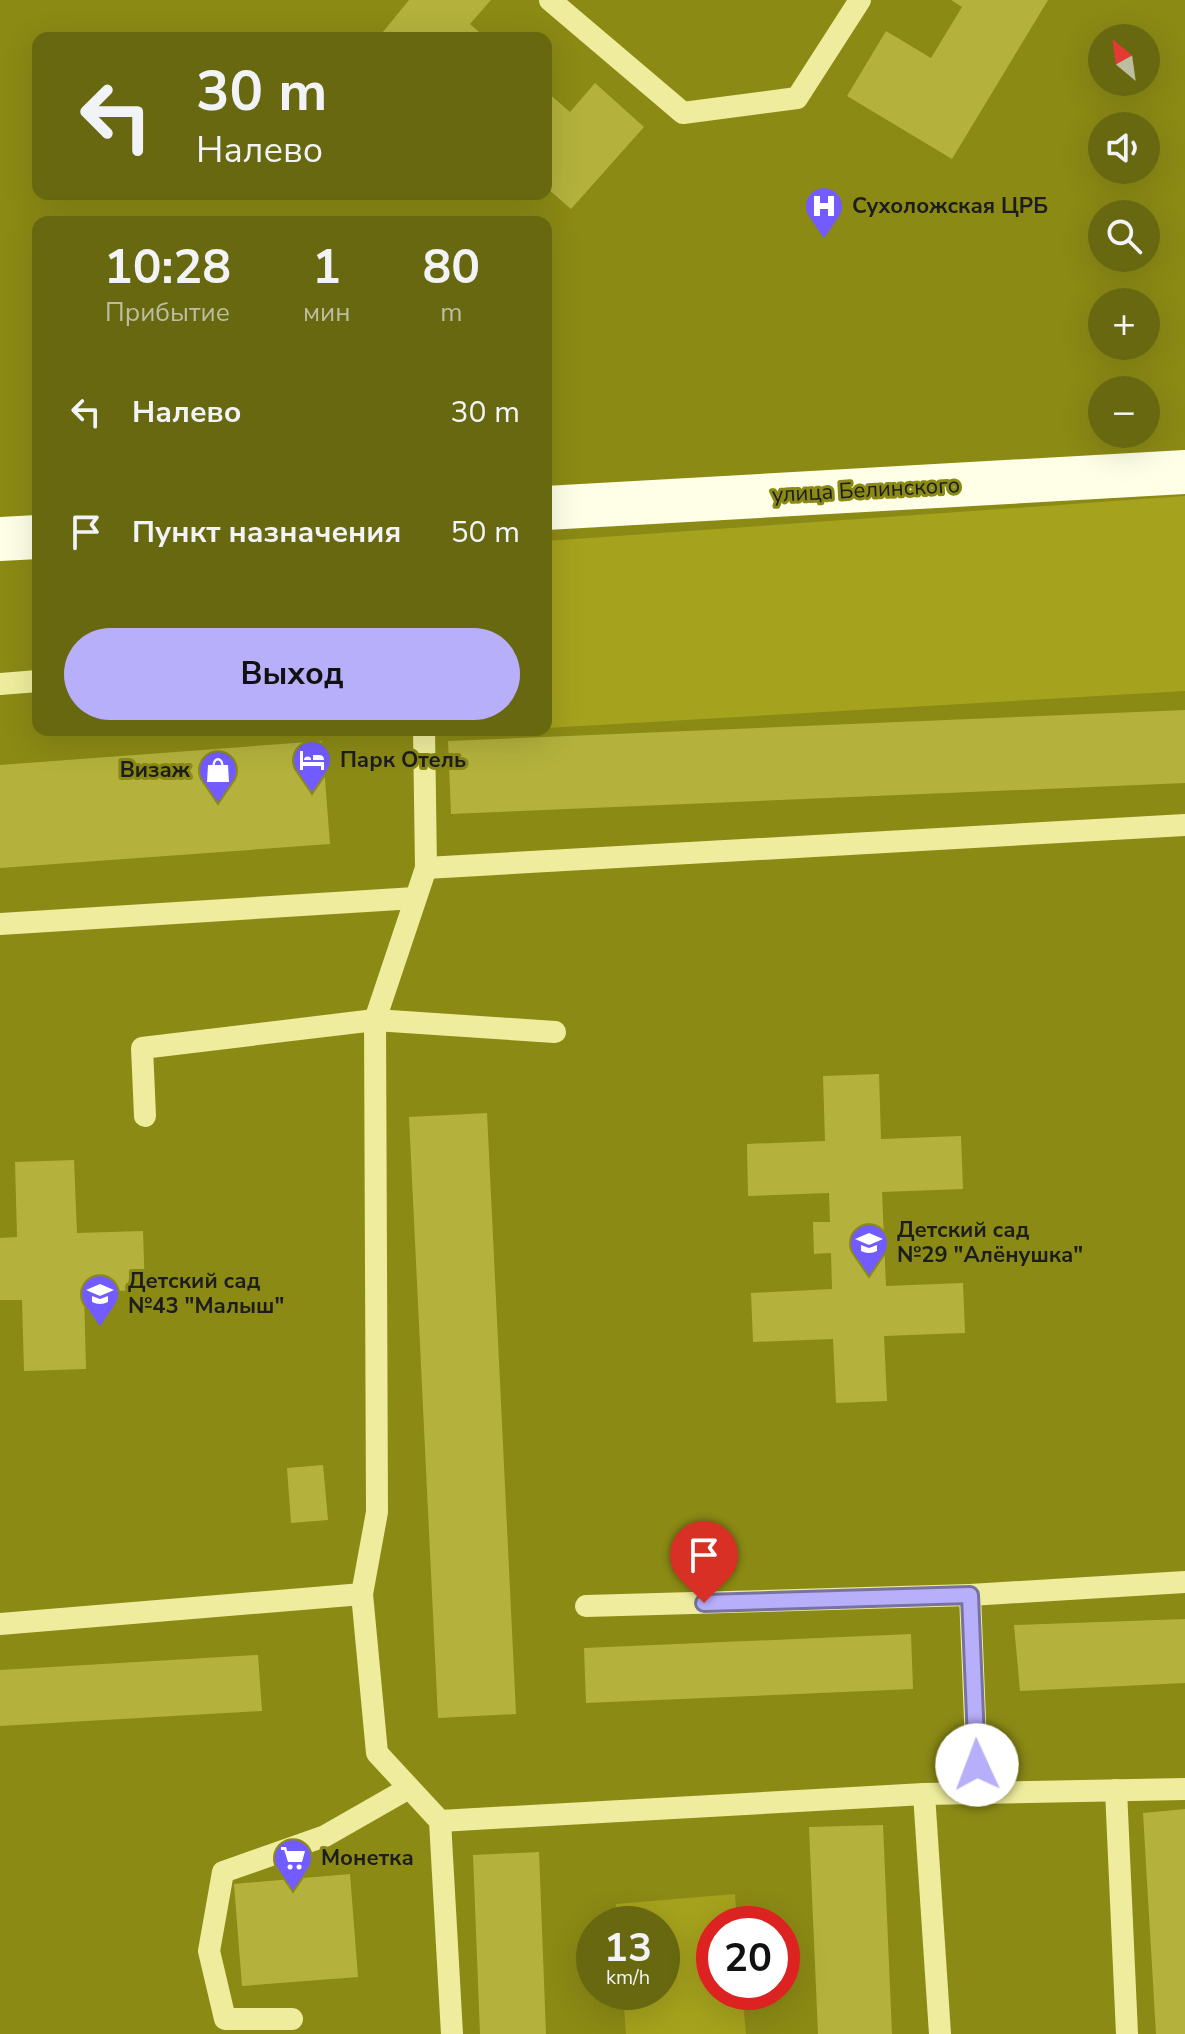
<!DOCTYPE html>
<html lang="ru">
<meta charset="utf-8">
<style>
body{margin:0;font-family:"Nunito Sans",sans-serif;background:#70701e;color:#f1f3f6;height:100vh;display:flex;flex-direction:column;font-size:30px;white-space:nowrap}
*{box-sizing:border-box;margin:0}
p{font-size:26px;color:#bdbe9f}
.icon{flex:none;width:44px;height:44px;fill:none;stroke:currentColor;stroke-width:2;stroke-linecap:round;stroke-linejoin:round}
.map{position:relative;flex:1;overflow:hidden}
.panel{position:absolute;left:32px;top:216px;width:520px;height:520px;display:flex;flex-direction:column;background:#686810;border-radius:16px;box-shadow:0 8px 32px #0002}
.panel>*{flex:none}
.top-card{position:absolute;left:32px;top:32px;width:520px;height:168px;border-radius:16px;box-shadow:0 8px 32px #0002;background:#686810;color:#f1f3f6;overflow:hidden}
.needle{width:52px;rotate:331deg}
.controls{position:absolute;left:1088px;top:24px;display:grid;gap:16px}
.controls a{display:grid;place-items:center;width:72px;height:72px;border-radius:50%;background:#686810;box-shadow:0 8px 32px #0002;font-size:40px}
.speed{position:absolute;left:576px;top:1906px;display:flex;gap:16px;font-size:40px;font-weight:700;text-align:center}
.speed>*{display:grid;place-content:center;width:104px;height:104px;border-radius:50%;background:#686810;box-shadow:0 8px 32px #0002;line-height:1}
.speed small{font-size:20px;font-weight:400}
.speed .limit{border:12px solid #d22;background:#fff;color:#111}
.pin{position:absolute;display:grid;place-items:center;width:68px;height:68px;color:#fff;margin:-82px -34px;border-radius:50% 50% 50% 0;rotate:-45deg;box-shadow:0 0 8px #0007}
.pin .icon{rotate:45deg}
.me{position:absolute;width:88px;margin:-44px;rotate:358deg;stroke-linejoin:round;filter:drop-shadow(0 0 6px #0008)}
.turn{display:flex;align-items:center;gap:28px;height:168px;padding:0 32px;font-size:36px}
.turn .icon{width:104px;height:104px;stroke-width:2.5}
.turn b{display:block;font-size:56px;line-height:68px}
.eta{display:flex;justify-content:space-evenly;align-items:center;height:136px;text-align:center}
.eta b{font-size:48px;font-weight:700;line-height:56px}
.cta{display:flex;gap:16px;margin-top:auto;padding:16px 32px}
.cta a{flex:1;height:92px;border-radius:48px;background:#b8affa;color:#111;font-size:32px;font-weight:700;line-height:92px;text-align:center}
ul{padding:0;list-style:none}
li{display:flex;align-items:center;gap:24px;height:120px;padding:0 32px}
li div{flex:1}
li b{display:block;font-size:30px}
li em{font-style:normal}
.map>svg:first-child{display:block}
.green{fill:#a5a21d}
.building{fill:#b4b23d}
.lines{fill:none;stroke-linecap:round;stroke-linejoin:round}
.lane{stroke:#efed9d;stroke-width:22}
.primary{stroke:#feffe6;stroke-width:44}
.route-casing{stroke:#7872a2;stroke-width:20}
.route{stroke:#b8affa;stroke-width:14}
.labels{text-anchor:middle;dominant-baseline:central;stroke-width:6;stroke-linejoin:round;paint-order:stroke}
.poi-label{font-size:22px;font-weight:bold;fill:#1d1d1d;stroke:#8b8a15;text-anchor:start}
.street-label{font-size:22px;fill:#1d1d1d;stroke:#8b8a15}
</style>
<div class="map">
<svg width="1185" height="2034" viewBox="0 0 1185 2034">
<rect width="100%" height="100%" fill="#8b8a15"/>
<g class="green">
<path d="M1185,496V691L546,728V541Z"/>
<path d="M735,1894L737,1924H714V1992H742L746,2034H626L623,1992H662V1924H618L616,1904Z"/>
</g>
<g class="building">
<path d="M409,0H491L470,24L486,38H378Z"/>
<path d="M951,0H1048L952,159L847,96L886,31L931,58L962,7Z"/>
<path d="M595,83L644,127L571,209L546,187V91L570,112Z"/>
<path d="M1185,710V783L451,814L448,741Z"/>
<path d="M322,741L330,844L0,868V765Z"/>
<path d="M879,1074L881,1139L961,1136L963,1189L882,1192L886,1286L963,1283L965,1333L884,1336L887,1401L836,1403L833,1339L753,1342L751,1293L832,1289L831,1253L814,1254L813,1222H830L829,1193L748,1196L747,1144L825,1141L823,1076Z"/>
<path d="M487,1113L516,1714L438,1718L409,1117Z"/>
<path d="M74,1160L77,1233L143,1231L145,1290L84,1292L86,1369L24,1371L22,1300H0V1238L17,1237L15,1162Z"/>
<path d="M323,1465L328,1520L291,1523L287,1468Z"/>
<path d="M1185,1619V1683L1020,1691L1014,1625Z"/>
<path d="M911,1634L913,1689L586,1703L584,1648Z"/>
<path d="M258,1655L262,1711L0,1726V1670Z"/>
<path d="M1185,1809V2034H1156L1143,1813Z"/>
<path d="M883,1825L892,2034H818L809,1827Z"/>
<path d="M539,1852L546,2034H480L473,1855Z"/>
<path d="M350,1874L358,1977L242,1986L234,1884Z"/>
</g>
<g class="lines">
<g class="lane">
<path d="M550,0L683,113L797,98L860,0"/>
<path d="M0,684L38,681"/>
<path d="M424,730L426,868L375,1020L377,1512L362,1594L377,1753L440,1821L452,2034"/>
<path d="M426,868L1185,825"/>
<path d="M0,924L415,898"/>
<path d="M145,1116L142,1048L375,1020L555,1032"/>
<path d="M586,1606L970,1595"/>
<path d="M0,1624L362,1594"/>
<path d="M1116,1790L1127,2034"/>
<path d="M924,1794L940,2034"/>
<path d="M978,1794L970,1595L1185,1582"/>
<path d="M440,1821L924,1794L1185,1789"/>
<path d="M292,2019H225L209,1951L223,1872L325,1836L409,1788"/>
</g>
<g class="primary">
<path d="M546,508L1185,472"/>
<path d="M0,539L38,537"/>
</g>
</g>
<g class="lines">
<defs>
<path id="route" d="M704,1603L970,1595L977,1765"/>
</defs>
<use href="#route" class="route-casing"/>
<use href="#route" class="route"/>
</g>
<defs>
<symbol id="hospital-pin" viewBox="-11 -11 22 30"><path d="M0 17L-7.5 6A9.5 9.5 0 1 1 7.5 6Z" fill="#725cff" stroke="#8b8a15"/><path d="M-5-5h3v3.5h4V-5h3V5h-3V1.5h-4V5h-3Z" fill="#fff"/></symbol>
<symbol id="hotel-pin" viewBox="-11 -11 22 30"><path d="M0 17L-7.5 6A9.5 9.5 0 1 1 7.5 6Z" fill="#725cff" stroke="#8b8a15"/><path d="M-6-4.5h1.5V1H6V5H4.5V3h-9V5H-6ZM-4 0a1.8 1.8 0 1 1 3.6 0ZM.5 0V-2.5h3Q6-2.5 6 0Z" fill="#fff"/></symbol>
<symbol id="shop-pin" viewBox="-11 -11 22 30"><path d="M0 17L-7.5 6A9.5 9.5 0 1 1 7.5 6Z" fill="#725cff" stroke="#8b8a15"/><path d="M-5-2.5h2.3a2.7 3.5 0 0 1 5.4 0H5L5.5 6h-11ZM-1.5-2.5h3a1.5 2.3 0 0 0-3 0Z" fill="#fff"/></symbol>
<symbol id="school-pin" viewBox="-11 -11 22 30"><path d="M0 17L-7.5 6A9.5 9.5 0 1 1 7.5 6Z" fill="#725cff" stroke="#8b8a15"/><path d="M0-5L7-2L0 1L-7-2ZM-4 1L0 2.5L4 1V4Q0 6-4 4Z" fill="#fff"/></symbol>
<symbol id="supermarket-pin" viewBox="-11 -11 22 30"><path d="M0 17L-7.5 6A9.5 9.5 0 1 1 7.5 6Z" fill="#725cff" stroke="#8b8a15"/><path d="M-6-5.5h2.5l.6 2H6L4.5 2H-2.5L-4.4-4H-6ZM-1.5 3.2a1.3 1.3 0 1 0 .1 0ZM3 3.2a1.3 1.3 0 1 0 .1 0Z" fill="#fff"/></symbol>
</defs>
<g fill-rule="evenodd">
<use href="#hospital-pin" x="802" y="184" width="44" height="60"/>
<use href="#hotel-pin" x="290" y="738" width="44" height="60"/>
<use href="#shop-pin" x="196" y="748" width="44" height="60"/>
<use href="#school-pin" x="847" y="1221" width="44" height="60"/>
<use href="#school-pin" x="78" y="1272" width="44" height="60"/>
<use href="#supermarket-pin" x="271" y="1836" width="44" height="60"/>
</g>
<g class="labels">
<g class="poi-label">
<text x="852" y="206">Сухоложская ЦРБ</text>
<text x="340" y="760">Парк Отель</text>
<text x="190" y="770" text-anchor="end">Визаж</text>
<text x="897" y="1230">Детский сад<tspan x="897" dy="25">№29 "Алёнушка"</tspan></text>
<text x="128" y="1281">Детский сад<tspan x="128" dy="25">№43 "Малыш"</tspan></text>
<text x="321" y="1858">Монетка</text>
</g>
<g class="street-label">
<text transform="translate(866 490) rotate(-3)">улица Белинского</text>
</g>
</g>
</svg>
<div class="controls">
<a><svg class="needle" viewBox="-14 -14 28 28"><path d="M0-13l5 13h-10z" fill="#e53935"/><path d="M0 13l5-13h-10z" fill="#bdbe9f"/></svg></a>
<a><svg class="icon" aria-label="sound" viewBox="0 0 24 24"><path d="M4 9h4l5-4v14l-5-4H4zM17 9q2 3 0 6"/></svg></a>
<a><svg class="icon" aria-label="search" viewBox="0 0 24 24"><circle cx="10" cy="10" r="6"/><path d="M15 15l6 6"/></svg></a>
<a>+</a>
<a>−</a>
</div>
<div class="speed"><div>13<small>km/h</small></div><div class="limit">20</div></div>
<div class="pin" style="left:704px;top:1603px;background:#d93025"><svg class="icon" aria-label="arrive" viewBox="0 0 24 24"><path d="M6 21V4h12l-3 4 3 4H6"/></svg></div>
<svg class="me" style="left:977px;top:1765px" viewBox="-20 -20 40 40"><circle r="19" fill="#fff"/><path d="M0-13L10 11 0 6-10 11z" fill="#b8affa"/></svg>
<div class="top-card">
<div class="turn"><svg class="icon" aria-label="left" viewBox="0 0 24 24"><path d="M17 20v-9H6M10 6l-5 5 5 5"/></svg><div><b>30 m</b>Налево</div></div>
</div>
<section class="panel">
<div class="eta">
<div><b>10:28</b><p>Прибытие</p></div>
<div><b>1</b><p>мин</p></div>
<div><b>80</b><p>m</p></div>
</div>
<ul>
<li><svg class="icon" aria-label="left" viewBox="0 0 24 24"><path d="M17 20v-9H6M10 6l-5 5 5 5"/></svg><div><b>Налево</b></div><em>30 m</em></li>
<li><svg class="icon" aria-label="arrive" viewBox="0 0 24 24"><path d="M6 21V4h12l-3 4 3 4H6"/></svg><div><b>Пункт назначения</b></div><em>50 m</em></li>
</ul>
<div class="cta"><a>Выход</a></div>
</section>
</div>
